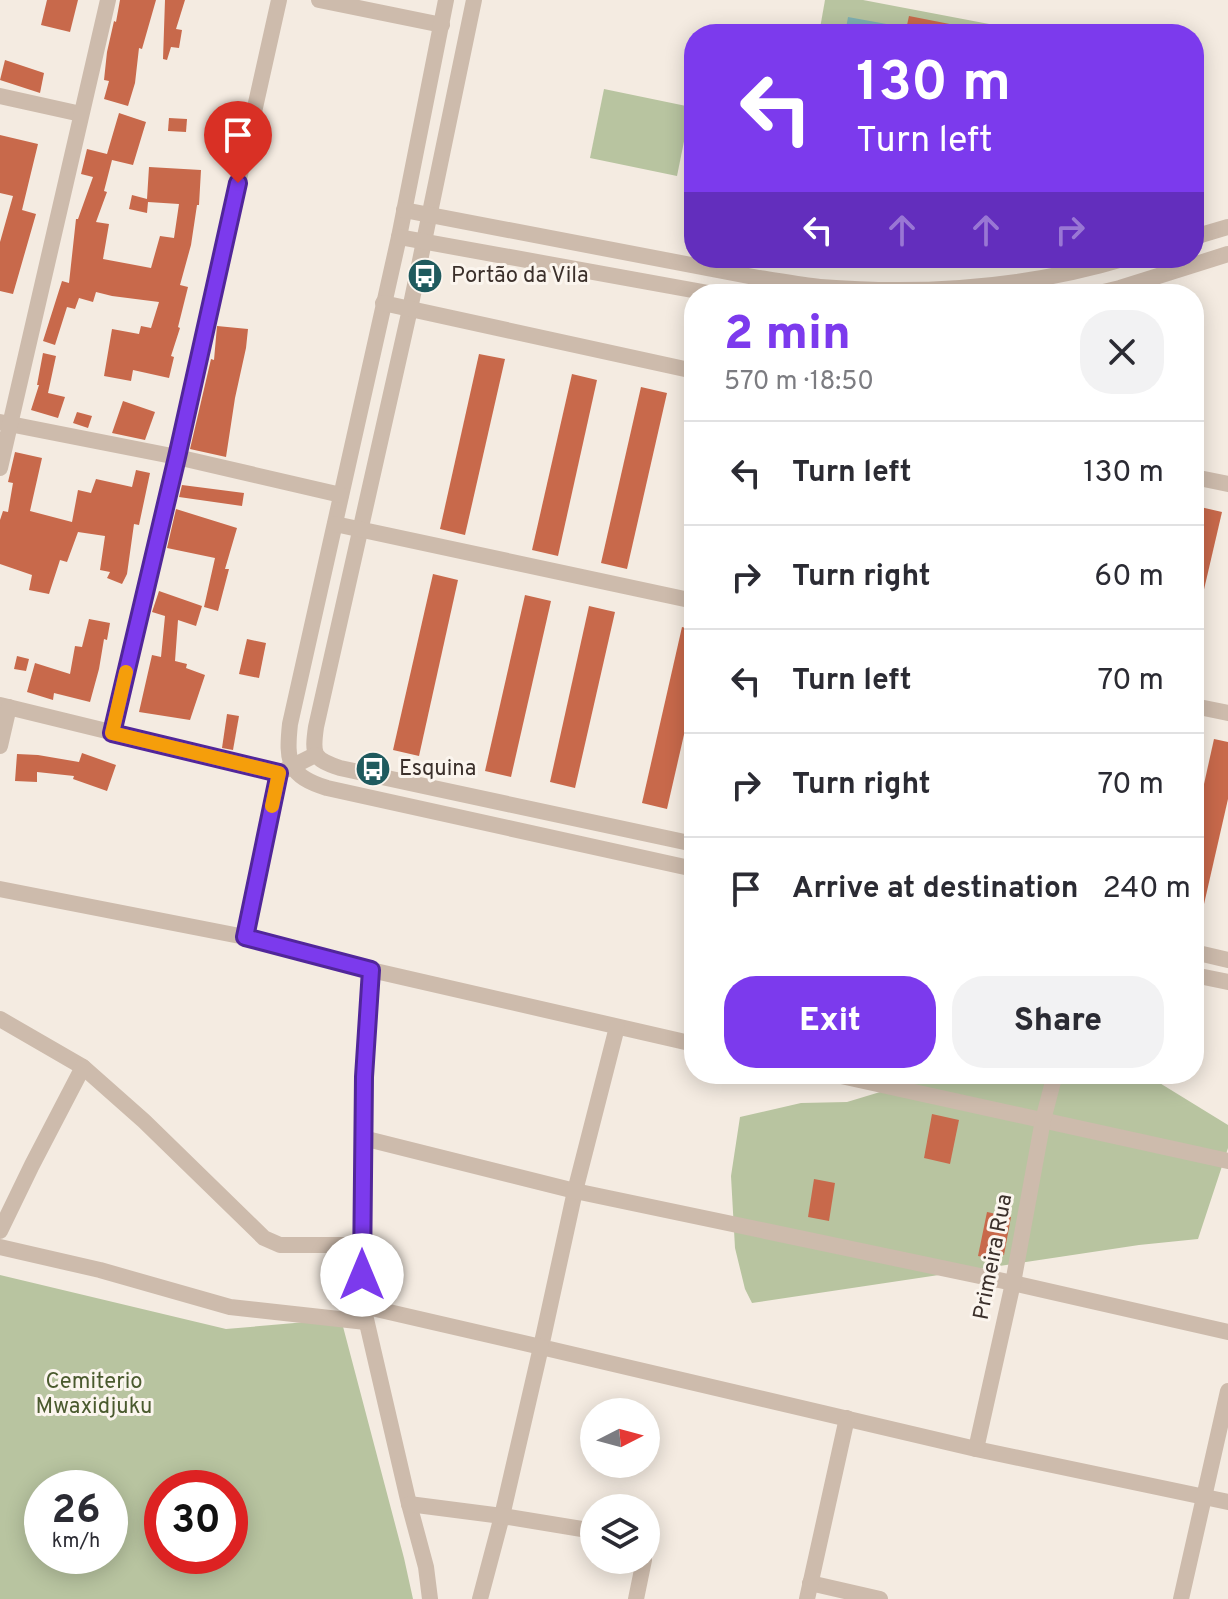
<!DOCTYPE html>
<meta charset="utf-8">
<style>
body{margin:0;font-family:Overpass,sans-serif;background:#f2f2f3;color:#2b2b33;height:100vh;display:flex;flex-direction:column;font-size:30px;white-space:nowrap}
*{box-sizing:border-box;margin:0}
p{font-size:26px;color:#7c7c81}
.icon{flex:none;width:44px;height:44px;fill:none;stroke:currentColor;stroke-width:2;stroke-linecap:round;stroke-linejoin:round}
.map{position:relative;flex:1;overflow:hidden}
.details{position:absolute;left:684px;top:284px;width:520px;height:800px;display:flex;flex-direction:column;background:#fff;border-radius:32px;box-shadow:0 4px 20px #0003}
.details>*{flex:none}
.top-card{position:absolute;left:684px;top:24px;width:520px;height:244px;border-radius:32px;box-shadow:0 4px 20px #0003;background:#7c3aed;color:#fff;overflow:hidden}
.needle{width:52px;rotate:84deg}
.buttons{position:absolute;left:580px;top:1398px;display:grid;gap:16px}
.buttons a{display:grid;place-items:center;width:80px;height:80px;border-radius:50%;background:#fff;box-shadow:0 4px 20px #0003;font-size:40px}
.speed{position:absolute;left:24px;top:1470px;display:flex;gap:16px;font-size:40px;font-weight:700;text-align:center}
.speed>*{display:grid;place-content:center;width:104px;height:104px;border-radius:50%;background:#fff;box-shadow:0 4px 20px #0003;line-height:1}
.speed small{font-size:20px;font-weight:400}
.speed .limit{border:12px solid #d22;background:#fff;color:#111}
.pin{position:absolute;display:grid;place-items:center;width:68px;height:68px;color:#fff;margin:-82px -34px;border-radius:50% 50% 50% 0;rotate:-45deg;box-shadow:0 0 8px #0007}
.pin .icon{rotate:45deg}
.me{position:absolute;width:88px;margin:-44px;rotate:0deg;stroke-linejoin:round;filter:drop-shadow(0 0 6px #0008)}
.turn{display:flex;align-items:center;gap:28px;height:168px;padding:0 40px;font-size:36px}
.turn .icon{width:104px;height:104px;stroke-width:2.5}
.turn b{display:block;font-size:56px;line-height:68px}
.lanes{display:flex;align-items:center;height:76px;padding:0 40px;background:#0003;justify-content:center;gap:40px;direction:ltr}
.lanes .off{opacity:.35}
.round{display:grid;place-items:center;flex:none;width:84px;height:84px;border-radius:32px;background:#f2f2f3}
.summary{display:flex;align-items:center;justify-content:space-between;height:136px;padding:0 40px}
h1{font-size:48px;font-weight:800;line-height:60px;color:#7c3aed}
.primary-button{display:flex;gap:16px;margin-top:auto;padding:16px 40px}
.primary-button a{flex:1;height:92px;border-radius:32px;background:#7c3aed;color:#fff;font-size:32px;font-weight:800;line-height:92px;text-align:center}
.primary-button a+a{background:#f2f2f3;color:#2b2b33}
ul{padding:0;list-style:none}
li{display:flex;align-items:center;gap:24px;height:104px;padding:0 40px;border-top:2px solid #e1e1e2}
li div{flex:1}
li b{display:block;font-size:30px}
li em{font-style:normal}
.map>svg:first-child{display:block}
.green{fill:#b8c4a0;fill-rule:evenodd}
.water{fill:#7fb0b2}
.building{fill:#c8694b}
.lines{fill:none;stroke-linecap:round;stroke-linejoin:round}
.street{stroke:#cdbbac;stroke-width:16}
.route-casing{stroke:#51269a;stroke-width:20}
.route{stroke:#7c3aed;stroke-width:14}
.slow{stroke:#f59e0b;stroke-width:14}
.labels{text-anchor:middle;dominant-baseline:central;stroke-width:6;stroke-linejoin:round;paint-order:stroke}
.poi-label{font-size:22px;fill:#3b302b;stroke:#fbf5ee;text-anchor:start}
.street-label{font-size:22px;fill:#3b302b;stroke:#fbf5ee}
.park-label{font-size:22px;fill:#4a5a2e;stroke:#fbf5ee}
</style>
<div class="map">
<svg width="1228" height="1599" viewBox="0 0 1228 1599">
<rect width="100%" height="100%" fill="#f4ebe1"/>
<g class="green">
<path d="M825,0H863L1041,34H819Z"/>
<path d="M604,89L691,107L677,176L590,158Z"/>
<path d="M949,1074H1145L1228,1125V1148L1198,1239L1139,1245L752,1303L745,1289L735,1248L731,1176L740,1117L801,1103L847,1102L900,1086Z"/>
<path d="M0,1275L226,1329L341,1319L404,1558L413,1599H0ZM42,1488H110V1556H42ZM162,1488H230V1556H162Z"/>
</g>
<path class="water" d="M848,17L892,25L891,34H845Z"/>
<g class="building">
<path d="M47,0H78L70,32L41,25Z"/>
<path d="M120,0H156L142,49L139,48L135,83L128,106L104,99L109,81L104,80L107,52L114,21L116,22Z"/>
<path d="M165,0H185L176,29L182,30L179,48L171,47L167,60L163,59Z"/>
<path d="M909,16L970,28L969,34H905Z"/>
<path d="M5,60L44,73L40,93L0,80Z"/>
<path d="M119,113L146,122L133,165L112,160L104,191L107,192L96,222L109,224L103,259L151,268L160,236L174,238L179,204L148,202L147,213L129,209L132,195L147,199L149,167L201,170L199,205H197L191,245L180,285L188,287L178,327L180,328L171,356L174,357L169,378L133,370L131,381L104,376L112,329L139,334L141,326L151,328L159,302L112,296L96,292L93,302L79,298L75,309L67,307L55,345L43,341L62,281L69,283L76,219H78L93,177L81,174L87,149L107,154Z"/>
<path d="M169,118L187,119L186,132L168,131Z"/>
<path d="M0,135L38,144L22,210L36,214L13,294L0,291V242L13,196L0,193Z"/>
<path d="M217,326L248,329L246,348L235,398L226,457L190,449L211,359L214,360Z"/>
<path d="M43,353L56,356L48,393L65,397L58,418L31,410L39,385H37Z"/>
<path d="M479,354L505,359L465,535L440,529Z"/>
<path d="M572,374L597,380L558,556L532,550Z"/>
<path d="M641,387L667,393L627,569L601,563Z"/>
<path d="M123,401L155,412L145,440L112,433Z"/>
<path d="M77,412L92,416L88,428L73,423Z"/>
<path d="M15,452L42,458L30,511L72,522L78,490L91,493L96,479L132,487L136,470L150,473L139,525L134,524L127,574L122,584L107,578L110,572L100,570L105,536L78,532L67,562L60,560L49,594L29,590L32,575L0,564V520L3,511L8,512L13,483L8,482Z"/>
<path d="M182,485L244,493L242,506L179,497Z"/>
<path d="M1196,506L1222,512L1199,611L1194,610V514Z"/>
<path d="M176,509L237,528L225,569H229L218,611L204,607L215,558L167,548Z"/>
<path d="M433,574L458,580L419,756L393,750Z"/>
<path d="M159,591L202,606L196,626L178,620L175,661L187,664L186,668L205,675L190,720L139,712L152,655L161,657L165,616L152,612Z"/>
<path d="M525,595L551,601L511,777L485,771Z"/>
<path d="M589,606L615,612L575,788L550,782Z"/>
<path d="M89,619L110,623L107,640L104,639L99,669L90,702L54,693L53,700L27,692L35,663L70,674L75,646L82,647Z"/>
<path d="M682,627L694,630V691L667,809L642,803Z"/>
<path d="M247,639L266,643L259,678L239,674Z"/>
<path d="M17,656L29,659L26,671L14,669Z"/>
<path d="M227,714L239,716L233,750L222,748Z"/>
<path d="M1214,739L1228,742V799L1199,926L1194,925V829Z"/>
<path d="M82,753L116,765L107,791L73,779L74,776L37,772V782L15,781L17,754L38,755L79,762Z"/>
<path d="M932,1114L959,1120L950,1164L924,1158Z"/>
<path d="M814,1179L835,1183L829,1221L808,1217Z"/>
<path d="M987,1212L1011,1217L1004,1255L995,1253L994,1259L978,1256Z"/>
</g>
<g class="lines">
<g class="street">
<path d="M319,0L442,25"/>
<path d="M446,0L399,237L290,724C286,762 288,776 327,788L694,869"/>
<path d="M474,0L410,309L316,727C312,755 313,759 340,768L694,844"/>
<path d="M0,96L81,114"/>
<path d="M404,210L759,278C779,281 800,285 820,287C922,295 1027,288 1126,258"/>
<path d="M399,237L714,294"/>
<path d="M1194,237L1228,227"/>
<path d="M1095,294L1120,288L1228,254"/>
<path d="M383,303L694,371"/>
<path d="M0,422L177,457L341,495"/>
<path d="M0,468L108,0"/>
<path d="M1194,477L1228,484"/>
<path d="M335,524L694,601"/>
<path d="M0,705L279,773L315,755"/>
<path d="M1194,706L1228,713"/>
<path d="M112,733L177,457L279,0"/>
<path d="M0,746L9,707"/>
<path d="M0,889L245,937L371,970L364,1077L363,1306L409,1504L426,1567L430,1599"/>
<path d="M245,937L279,773"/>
<path d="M1194,952L1228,960"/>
<path d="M371,970L694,1044"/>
<path d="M1194,975L1228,982"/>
<path d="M0,1019L83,1067L144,1121L264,1238L280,1245H362"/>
<path d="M617,1027L575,1191L541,1347L976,1449L1228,1502"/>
<path d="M832,1074L1228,1161"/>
<path d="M363,1138L575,1191L1013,1283L1228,1332"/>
<path d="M0,1231L32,1165L83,1067"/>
<path d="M0,1247L100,1270L230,1307L366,1322"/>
<path d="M363,1306L541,1347L502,1516L480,1599"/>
<path d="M976,1449L1013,1283L1043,1120L1055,1074"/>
<path d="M409,1504L502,1516L594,1531"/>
<path d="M810,1583L880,1599"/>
<path d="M636,1599L644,1560"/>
<path d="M807,1599L847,1418"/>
<path d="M1181,1599L1228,1391"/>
</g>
</g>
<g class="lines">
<defs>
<path id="route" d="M238,183L177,457L112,733L279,773L245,937L371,970L364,1077L362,1275"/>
</defs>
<use href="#route" class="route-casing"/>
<use href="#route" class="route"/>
<path class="slow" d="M126,672L112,733L279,773L272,806"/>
</g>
<defs>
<symbol id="bus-disc" viewBox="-11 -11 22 22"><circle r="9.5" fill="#1f5a5e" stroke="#fbf5ee"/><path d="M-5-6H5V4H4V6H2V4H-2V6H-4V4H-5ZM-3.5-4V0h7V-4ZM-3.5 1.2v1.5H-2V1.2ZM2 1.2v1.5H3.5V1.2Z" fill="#fff"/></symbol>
</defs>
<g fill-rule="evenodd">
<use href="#bus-disc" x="405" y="256" width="40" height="40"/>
<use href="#bus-disc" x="353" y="749" width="40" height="40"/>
</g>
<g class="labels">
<g class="poi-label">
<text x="451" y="276">Portão da Vila</text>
<text x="399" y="769">Esquina</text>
</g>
<g class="street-label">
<text transform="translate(994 1257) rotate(-79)">Primeira Rua</text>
</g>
<g class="park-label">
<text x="94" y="1382">Cemiterio<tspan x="94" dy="25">Mwaxidjuku</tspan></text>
</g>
</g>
</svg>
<div class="buttons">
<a><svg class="needle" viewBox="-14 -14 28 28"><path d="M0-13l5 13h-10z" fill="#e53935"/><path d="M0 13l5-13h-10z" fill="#7c7c81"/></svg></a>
<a><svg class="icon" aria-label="layers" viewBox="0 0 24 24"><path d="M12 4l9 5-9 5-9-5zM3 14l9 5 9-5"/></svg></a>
</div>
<div class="speed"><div>26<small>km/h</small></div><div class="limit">30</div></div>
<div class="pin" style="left:238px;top:183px;background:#d93025"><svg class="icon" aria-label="arrive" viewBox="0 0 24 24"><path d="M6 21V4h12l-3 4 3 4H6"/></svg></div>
<svg class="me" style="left:362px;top:1275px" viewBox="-20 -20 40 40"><circle r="19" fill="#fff"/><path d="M0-13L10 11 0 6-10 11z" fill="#7c3aed"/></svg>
<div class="top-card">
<div class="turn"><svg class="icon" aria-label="left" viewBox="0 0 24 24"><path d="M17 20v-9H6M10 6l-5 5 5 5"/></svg><div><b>130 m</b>Turn left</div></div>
<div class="lanes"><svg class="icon" aria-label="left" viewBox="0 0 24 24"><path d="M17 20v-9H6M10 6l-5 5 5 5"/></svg><svg class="icon off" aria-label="ahead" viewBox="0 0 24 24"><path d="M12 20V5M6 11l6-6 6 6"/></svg><svg class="icon off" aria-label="ahead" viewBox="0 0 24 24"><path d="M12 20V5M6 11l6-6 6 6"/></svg><svg class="icon off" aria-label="right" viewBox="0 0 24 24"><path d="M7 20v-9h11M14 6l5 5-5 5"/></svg></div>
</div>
<section class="details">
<div class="summary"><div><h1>2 min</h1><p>570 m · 18:50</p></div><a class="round"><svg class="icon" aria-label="close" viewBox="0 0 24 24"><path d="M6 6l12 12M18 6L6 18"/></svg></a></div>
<ul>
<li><svg class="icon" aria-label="left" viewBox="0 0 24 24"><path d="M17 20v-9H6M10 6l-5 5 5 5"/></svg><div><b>Turn left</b></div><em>130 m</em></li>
<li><svg class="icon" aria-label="right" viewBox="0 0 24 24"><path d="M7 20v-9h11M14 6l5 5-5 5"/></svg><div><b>Turn right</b></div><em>60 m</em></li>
<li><svg class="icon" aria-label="left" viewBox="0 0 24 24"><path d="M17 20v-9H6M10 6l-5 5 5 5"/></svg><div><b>Turn left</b></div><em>70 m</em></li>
<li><svg class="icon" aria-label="right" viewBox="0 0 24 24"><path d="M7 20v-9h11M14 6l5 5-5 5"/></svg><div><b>Turn right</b></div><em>70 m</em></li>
<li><svg class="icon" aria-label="arrive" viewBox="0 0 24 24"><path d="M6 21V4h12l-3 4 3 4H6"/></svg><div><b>Arrive at destination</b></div><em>240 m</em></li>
</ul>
<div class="primary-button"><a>Exit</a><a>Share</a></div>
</section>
</div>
